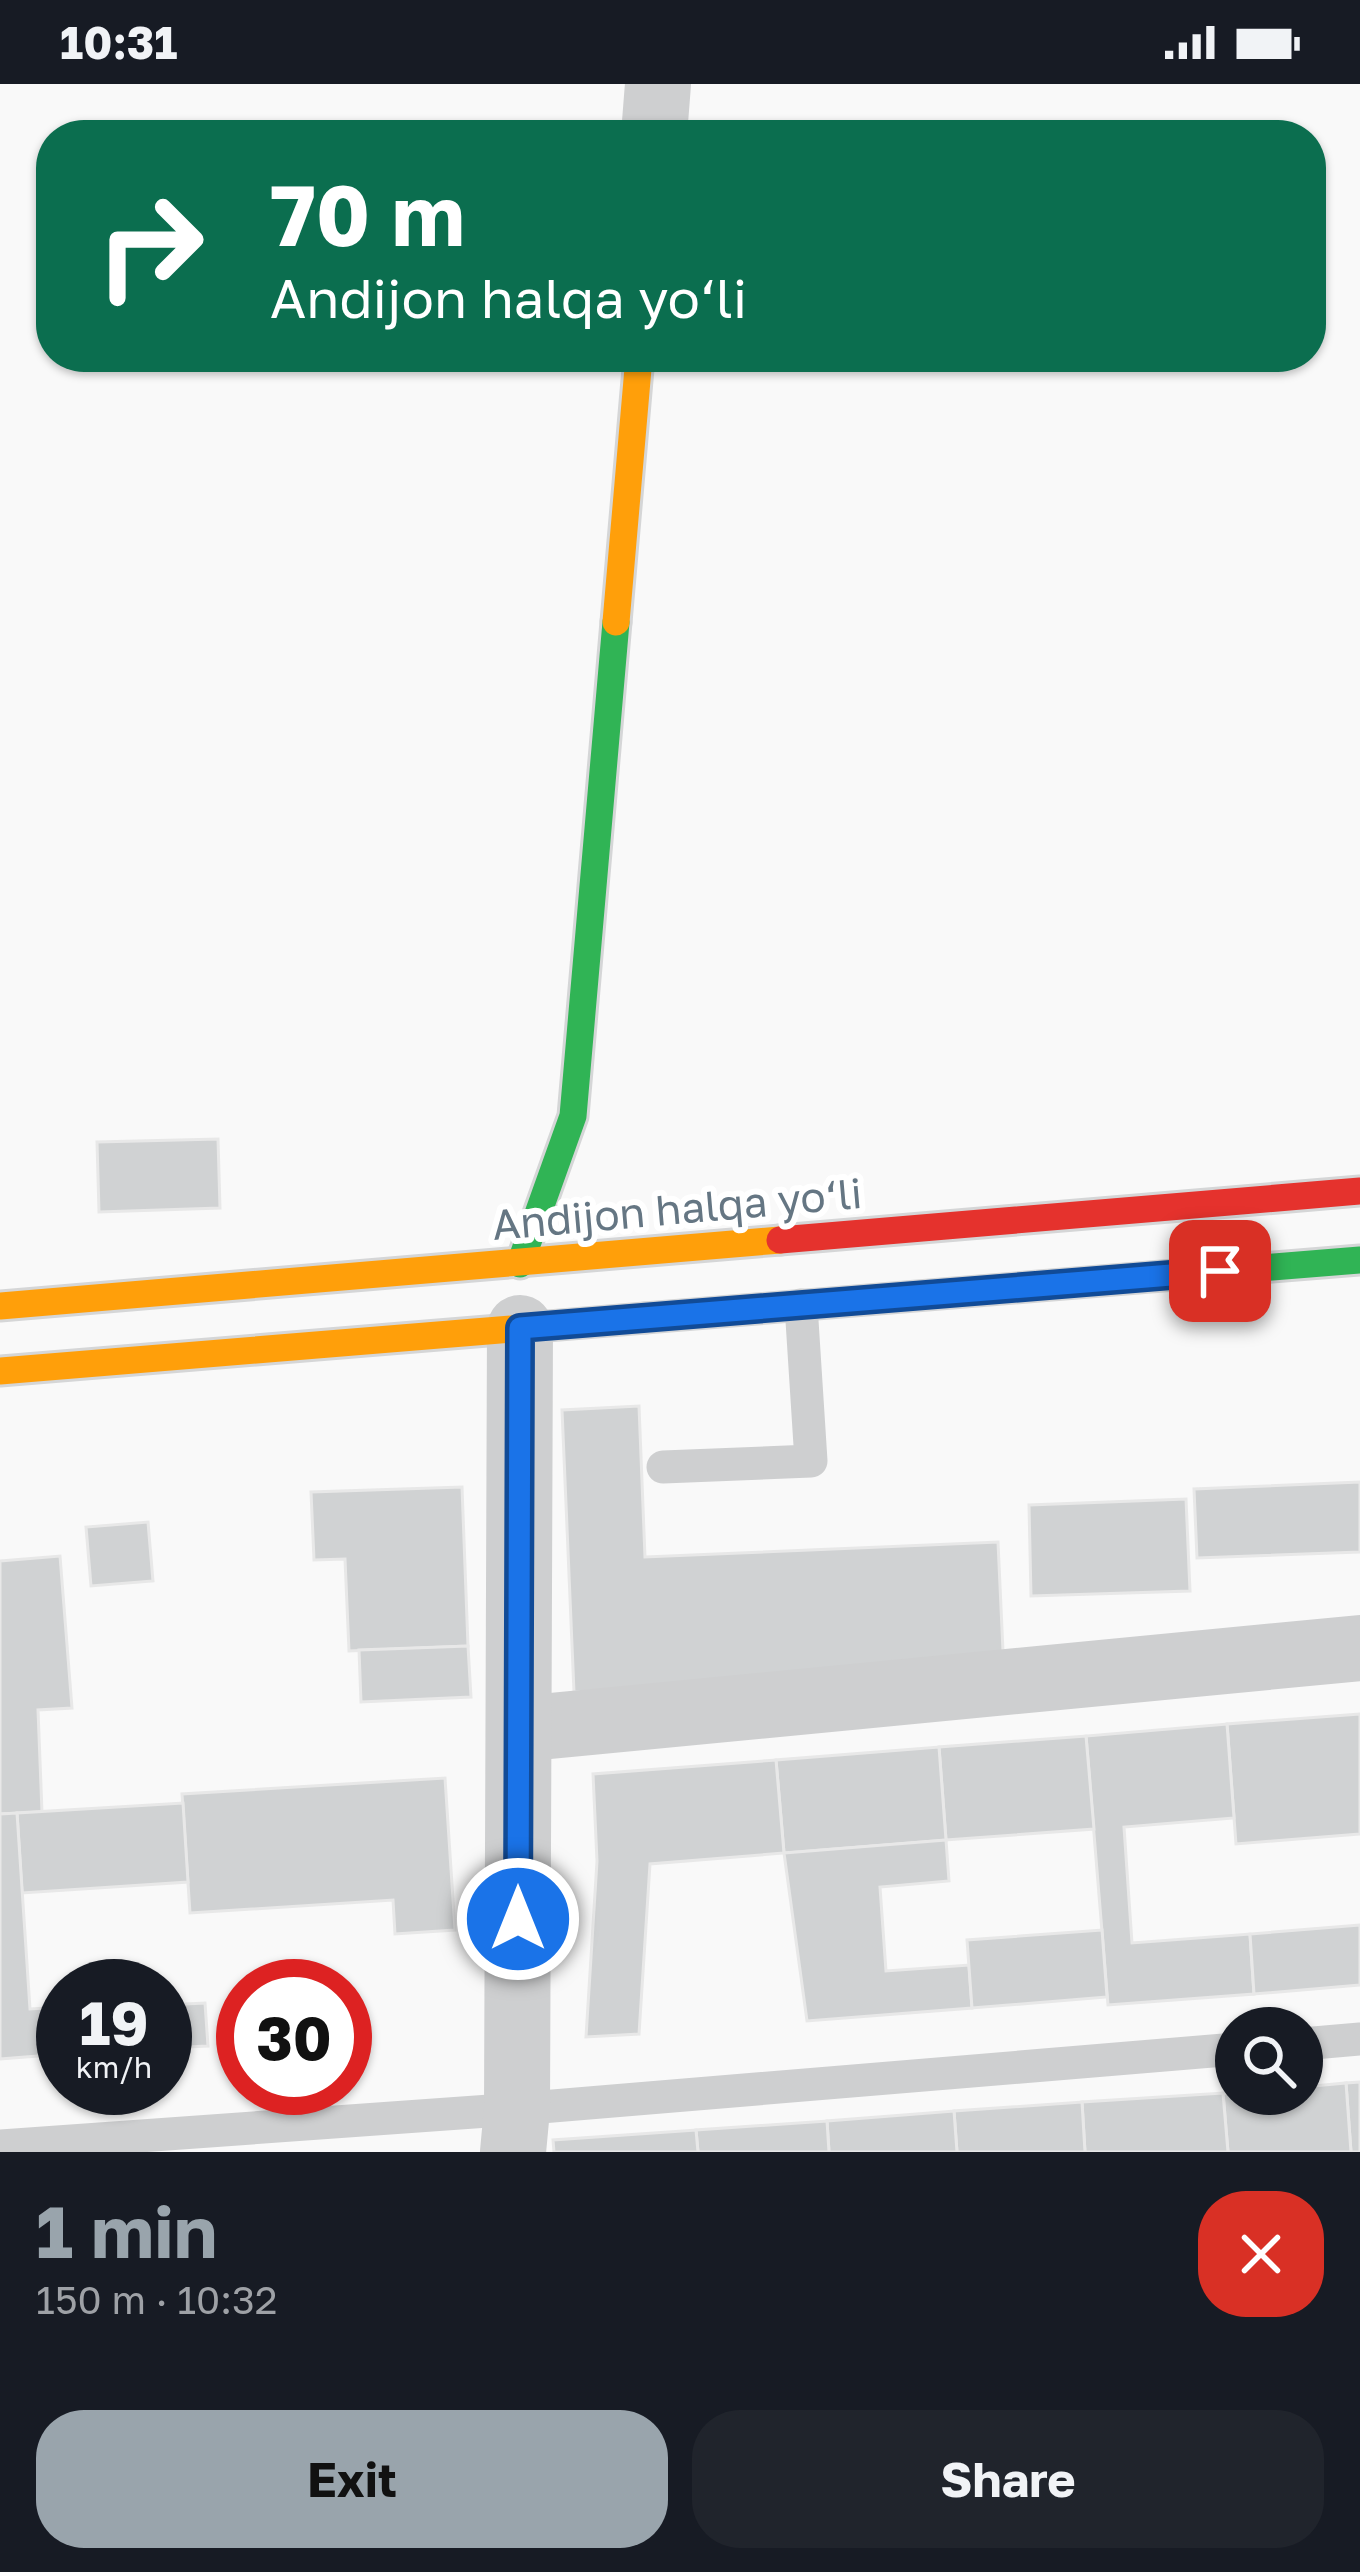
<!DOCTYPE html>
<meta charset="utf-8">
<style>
body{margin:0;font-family:"Golos Text",sans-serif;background:#20242c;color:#f1f3f6;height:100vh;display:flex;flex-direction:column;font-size:45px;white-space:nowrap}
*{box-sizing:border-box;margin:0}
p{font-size:39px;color:#9ea1a6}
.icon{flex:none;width:66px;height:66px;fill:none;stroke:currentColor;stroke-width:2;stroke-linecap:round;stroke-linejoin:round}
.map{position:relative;height:2068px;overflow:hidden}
.details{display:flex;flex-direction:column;background:#171b24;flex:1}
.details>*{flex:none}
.guide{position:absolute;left:36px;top:36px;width:1290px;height:252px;border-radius:48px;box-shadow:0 3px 9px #0004;background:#0b6e4f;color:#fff;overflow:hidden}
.buttons{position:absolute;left:1215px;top:1923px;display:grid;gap:24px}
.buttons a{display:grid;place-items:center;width:108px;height:108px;border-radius:50%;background:#171b24;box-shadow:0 3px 9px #0004;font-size:60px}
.speed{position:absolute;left:36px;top:1875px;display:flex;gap:24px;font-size:60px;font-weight:700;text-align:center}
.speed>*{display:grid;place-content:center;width:156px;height:156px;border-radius:50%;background:#171b24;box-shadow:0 3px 9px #0004;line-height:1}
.speed small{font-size:30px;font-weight:400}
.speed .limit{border:18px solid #d22;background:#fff;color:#111}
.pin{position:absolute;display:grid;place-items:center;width:102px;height:102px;color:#fff;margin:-51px;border-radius:24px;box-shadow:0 6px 18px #0006}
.me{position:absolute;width:132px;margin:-66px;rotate:0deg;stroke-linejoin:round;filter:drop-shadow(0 0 9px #0008)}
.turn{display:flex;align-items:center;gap:42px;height:252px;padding:0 36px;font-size:54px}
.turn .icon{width:156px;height:156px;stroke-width:2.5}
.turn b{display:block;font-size:84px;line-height:102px}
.round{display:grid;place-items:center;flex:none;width:126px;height:126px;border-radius:48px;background:#20242c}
.summary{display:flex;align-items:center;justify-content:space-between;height:204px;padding:0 36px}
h1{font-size:72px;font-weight:700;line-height:90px;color:#99a4ac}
.button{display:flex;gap:24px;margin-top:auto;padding:24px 36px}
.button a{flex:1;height:138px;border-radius:48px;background:#99a4ac;color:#111;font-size:48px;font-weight:700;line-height:138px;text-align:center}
.button a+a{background:#20242c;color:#f1f3f6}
.status{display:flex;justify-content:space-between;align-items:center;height:84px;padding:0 60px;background:#171b24;direction:ltr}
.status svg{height:33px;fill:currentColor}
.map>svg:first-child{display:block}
.building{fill:#d0d2d3;stroke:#e8e8e8;stroke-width:3}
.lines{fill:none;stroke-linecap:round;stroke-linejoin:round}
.fast-casing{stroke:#d5d6d7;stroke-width:33}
.slow-casing{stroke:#d5d6d7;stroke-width:33}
.jam-casing{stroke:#d5d6d7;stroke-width:33}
.lane{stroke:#cecfd0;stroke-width:33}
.street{stroke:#cecfd0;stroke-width:66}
.fast{stroke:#30b455;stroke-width:27}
.slow{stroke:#ff9f0a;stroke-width:27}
.jam{stroke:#e5322d;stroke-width:27}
.route-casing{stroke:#114b97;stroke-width:30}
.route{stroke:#1a73e8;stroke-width:21}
.labels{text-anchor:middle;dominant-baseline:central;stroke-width:12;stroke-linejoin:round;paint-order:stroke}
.street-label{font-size:42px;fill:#657683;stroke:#fff}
</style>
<div class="status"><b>10:31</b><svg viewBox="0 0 49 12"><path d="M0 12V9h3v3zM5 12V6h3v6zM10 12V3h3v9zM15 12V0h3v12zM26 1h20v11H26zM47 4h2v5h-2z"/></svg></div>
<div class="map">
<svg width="1360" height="2068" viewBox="0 0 1360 2068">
<rect width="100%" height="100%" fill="#f9f9f9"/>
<g class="building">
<path d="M218,1055L220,1124L99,1128L97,1058Z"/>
<path d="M639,1322L645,1473L998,1458L1004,1589L574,1608L562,1326Z"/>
<path d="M1360,1398V1468L1197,1474L1194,1405Z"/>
<path d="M462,1403L468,1562L349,1567L345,1475L314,1476L311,1408Z"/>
<path d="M1186,1415L1190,1507L1031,1512L1029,1421Z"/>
<path d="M148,1438L153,1497L91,1502L86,1443Z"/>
<path d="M60,1472L72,1624L38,1626L42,1728L0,1730V1477Z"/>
<path d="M468,1562L471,1613L361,1618L359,1566Z"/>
<path d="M1360,1630V1750L1236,1760L1227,1640Z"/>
<path d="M1227,1640L1234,1734L1124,1743L1132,1859L1250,1850L1254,1910L1108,1921L1086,1652Z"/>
<path d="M1086,1652L1094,1745L946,1756L939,1663Z"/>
<path d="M939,1663L946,1756L784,1769L776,1676Z"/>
<path d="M776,1676L784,1769L650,1780L639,1950L586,1953L597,1777L593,1690Z"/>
<path d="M445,1694L455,1846L395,1850L393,1816L190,1829L182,1710Z"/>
<path d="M183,1719L188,1798L22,1809L17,1729Z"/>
<path d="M17,1729L30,1925L63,1923V1970L0,1975V1730Z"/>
<path d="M946,1756L949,1797L880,1803L886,1887L969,1881L972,1924L807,1937L784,1769Z"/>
<path d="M1360,1841V1901L1254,1910L1250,1850Z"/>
<path d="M1102,1846L1107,1913L972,1924L967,1856Z"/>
<path d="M205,1919L208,1962L165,1964V1921Z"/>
<path d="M1360,1998V2068H1351L1346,1999Z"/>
<path d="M1346,1999L1351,2068H1228L1223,2009L1302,2010V2003Z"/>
<path d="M1223,2009L1228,2068H1085L1082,2018Z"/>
<path d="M1082,2018L1085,2068H957L954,2027Z"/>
<path d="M954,2027L957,2068H829L827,2037Z"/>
<path d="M827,2037L829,2068H698L696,2046Z"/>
<path d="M696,2046L698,2068H554L553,2056Z"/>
</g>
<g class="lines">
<defs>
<g id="fast">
<path d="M520,1180L573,1032L616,538"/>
<path d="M645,1234L1360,1176"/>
</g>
<g id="slow">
<path d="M616,538L639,273"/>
<path d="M0,1222L780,1156"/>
<path d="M0,1287L645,1234"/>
</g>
<path id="jam" d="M780,1156L1360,1107"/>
</defs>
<use href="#fast" class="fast-casing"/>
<use href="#slow" class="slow-casing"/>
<use href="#jam" class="jam-casing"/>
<g class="lane">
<path d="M663,1383L811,1377L801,1221"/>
<path d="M1302,1960L1360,1955"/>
<path d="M0,2062L517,2025L1236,1965"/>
</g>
<g class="street">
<path d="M654,51L658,0"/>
<path d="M519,1645L1360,1564"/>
<path d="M513,2068L517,2025L520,1244"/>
</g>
<use href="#fast" class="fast"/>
<use href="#slow" class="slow"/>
<use href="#jam" class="jam"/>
</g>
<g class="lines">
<defs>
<path id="route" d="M518,1835L520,1244L1220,1187"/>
</defs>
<use href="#route" class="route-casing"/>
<use href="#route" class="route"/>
</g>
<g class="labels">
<g class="street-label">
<text transform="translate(677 1124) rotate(-5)">Andijon halqa yo‘li</text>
</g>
</g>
</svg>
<div class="buttons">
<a><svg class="icon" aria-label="search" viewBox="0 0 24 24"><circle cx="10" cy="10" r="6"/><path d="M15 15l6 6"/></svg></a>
</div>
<div class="speed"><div>19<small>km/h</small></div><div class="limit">30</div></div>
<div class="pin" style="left:1220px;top:1187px;background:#d93025"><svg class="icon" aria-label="arrive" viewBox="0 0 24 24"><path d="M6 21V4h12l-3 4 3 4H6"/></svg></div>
<svg class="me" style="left:518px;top:1835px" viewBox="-20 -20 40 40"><circle r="17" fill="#1a73e8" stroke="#fff" stroke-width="3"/><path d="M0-11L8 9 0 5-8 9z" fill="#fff"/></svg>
<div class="guide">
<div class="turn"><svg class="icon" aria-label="right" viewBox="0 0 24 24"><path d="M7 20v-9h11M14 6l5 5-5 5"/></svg><div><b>70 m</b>Andijon halqa yo‘li</div></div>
</div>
</div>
<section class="details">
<div class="summary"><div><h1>1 min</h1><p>150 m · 10:32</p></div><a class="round" style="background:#d93025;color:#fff"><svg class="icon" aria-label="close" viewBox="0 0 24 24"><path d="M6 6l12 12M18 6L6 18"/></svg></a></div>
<div class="button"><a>Exit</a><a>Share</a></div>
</section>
